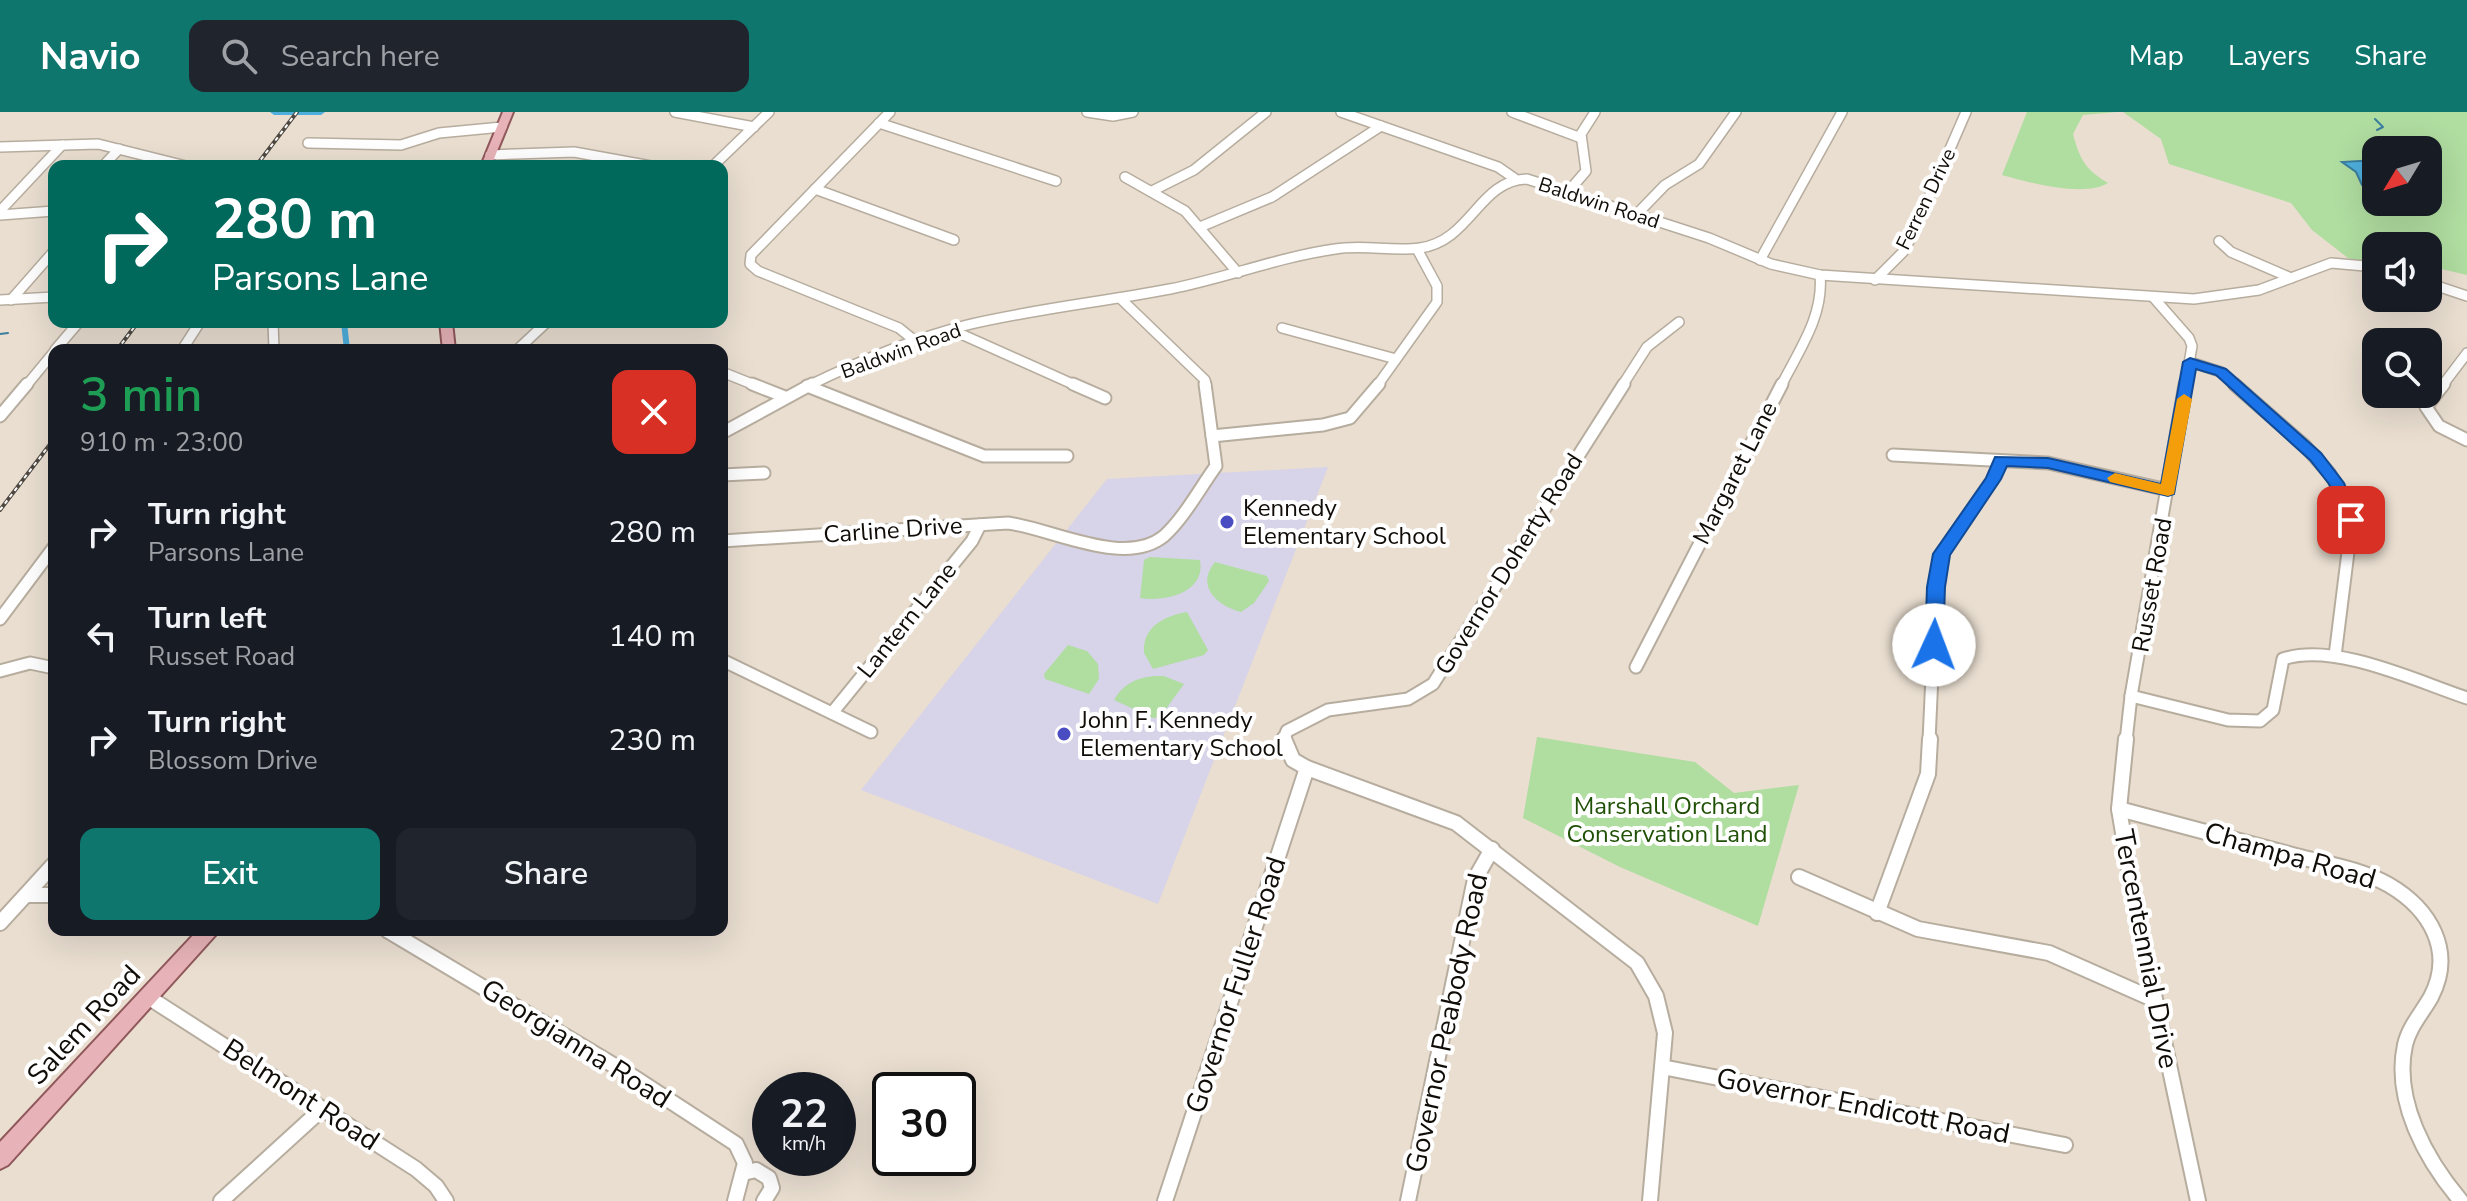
<!DOCTYPE html>
<meta charset="utf-8">
<style>
body{margin:0;font-family:"Nunito Sans",sans-serif;background:#20242c;color:#f1f3f6;height:100vh;display:flex;flex-direction:column;font-size:30px;white-space:nowrap}
*{box-sizing:border-box;margin:0}
p{font-size:26px;color:#9ea1a6}
.icon{flex:none;width:44px;height:44px;fill:none;stroke:currentColor;stroke-width:2;stroke-linecap:round;stroke-linejoin:round}
.map{position:relative;flex:1;overflow:hidden}
.sheet{position:absolute;left:48px;top:232px;width:680px;height:592px;display:flex;flex-direction:column;background:#171b24;border-radius:16px;box-shadow:0 8px 32px #0002}
.sheet>*{flex:none}
.guide{position:absolute;left:48px;top:48px;width:680px;height:168px;border-radius:16px;box-shadow:0 8px 32px #0002;background:#00695c;color:#fff;overflow:hidden}
.needle{width:52px;rotate:232deg}
.fabs{position:absolute;left:2362px;top:24px;display:grid;gap:16px}
.fabs a{display:grid;place-items:center;width:80px;height:80px;border-radius:16px;background:#171b24;box-shadow:0 8px 32px #0002;font-size:40px}
.speed{position:absolute;left:752px;top:960px;display:flex;gap:16px;font-size:40px;font-weight:700;text-align:center}
.speed>*{display:grid;place-content:center;width:104px;height:104px;border-radius:50%;background:#171b24;box-shadow:0 8px 32px #0002;line-height:1}
.speed small{font-size:20px;font-weight:400}
.speed .limit{border:4px solid #111;border-radius:12px;background:#fff;color:#111}
.pin{position:absolute;display:grid;place-items:center;width:68px;height:68px;color:#fff;margin:-34px;border-radius:16px;box-shadow:0 4px 12px #0006}
.me{position:absolute;width:88px;margin:-44px;rotate:2deg;stroke-linejoin:round;filter:drop-shadow(0 0 6px #0008)}
.turn{display:flex;align-items:center;gap:28px;height:168px;padding:0 32px;font-size:36px}
.turn .icon{width:104px;height:104px;stroke-width:2.5}
.turn b{display:block;font-size:56px;line-height:68px}
.round{display:grid;place-items:center;flex:none;width:84px;height:84px;border-radius:16px;background:#20242c}
.overview{display:flex;align-items:center;justify-content:space-between;height:136px;padding:0 32px}
h1{font-size:48px;font-weight:600;line-height:60px;color:#1e9e55}
.cta{display:flex;gap:16px;margin-top:auto;padding:16px 32px}
.cta a{flex:1;height:92px;border-radius:16px;background:#0f766e;color:#fff;font-size:32px;font-weight:600;line-height:92px;text-align:center}
.cta a+a{background:#20242c;color:#f1f3f6}
ul{padding:0;list-style:none}
li{display:flex;align-items:center;gap:24px;height:104px;padding:0 32px}
li div{flex:1}
li b{display:block;font-size:30px}
li em{font-style:normal}
header{display:flex;align-items:center;gap:48px;box-sizing:border-box;height:112px;padding:0 40px;background:#0f766e;color:#fff}
header strong{font-size:38px}
nav{display:flex;gap:44px;margin-inline-start:auto;font-size:28px}
.search{width:560px;height:72px;background:#20242c;display:flex;align-items:center;gap:20px;box-sizing:border-box;padding:0 28px;border-radius:16px;color:#9ea1a6;font-size:30px}
.map>svg:first-child{display:block}
.education{fill:#d7d3e9}
.green{fill:#b0dda0;fill-rule:evenodd}
.water{fill:#4eafdd;stroke:#3b7e9d;stroke-width:2}
.lines{fill:none;stroke-linecap:round;stroke-linejoin:round}
.stream{stroke:#3b7e9d;stroke-width:2}
.canal{stroke:#4eafdd;stroke-width:6}
.river{fill:#4eafdd;fill-rule:evenodd}
.minor-far2-casing{stroke:#b7ad9f;stroke-width:12}
.minor-far1-casing{stroke:#b7ad9f;stroke-width:15}
.minor-casing{stroke:#b7ad9f;stroke-width:18}
.major-casing{stroke:#91585b;stroke-width:4}
.minor-far2{stroke:#fff;stroke-width:9}
.minor-far1{stroke:#fff;stroke-width:11}
.minor{stroke:#fff;stroke-width:14}
.major{fill:#e7b3b8;fill-rule:evenodd}
.rail-casing{stroke:#4e4841;stroke-width:4}
.rail{stroke:#fff;stroke-width:2;stroke-dasharray:4;stroke-linecap:butt}
.route{fill:#1a73e8;stroke:#114b97;stroke-width:2}
.slow{fill:#f59e0b}
.poi-dot{fill:#4a4dc2;stroke:#fff;stroke-width:3}
.labels{text-anchor:middle;dominant-baseline:central;stroke-width:8;stroke-linejoin:round;paint-order:stroke}
.far-street-label{font-size:20px;fill:#100c08;stroke:#fff}
.street-label{font-size:24px;fill:#100c08;stroke:#fff}
.poi-label{font-size:24px;fill:#100c08;stroke:#fff;text-anchor:start}
.park-label{font-size:24px;fill:#1f5005;stroke:#fff}
.near-street-label{font-size:28px;fill:#100c08;stroke:#fff}
</style>
<header>
<strong>Navio</strong>
<div class="search"><svg class="icon" aria-label="search" viewBox="0 0 24 24"><circle cx="10" cy="10" r="6"/><path d="M15 15l6 6"/></svg>Search here</div>
<nav><a>Map</a><a>Layers</a><a>Share</a></nav>
</header>
<div class="map">
<svg width="2467" height="1089" viewBox="0 0 2467 1089">
<rect width="100%" height="100%" fill="#e9ded0"/>
<path class="education" d="M1328,355L1158,792L861,678L1107,367Z"/>
<g class="green">
<path d="M2027,0H2117L2083,3L2073,22C2080,48 2085,57 2108,71C2084,86 2027,70 2002,63Z"/>
<path d="M2123,0H2467V163L2437,156L2428,170V134H2376V154L2348,146L2312,118L2291,91L2169,52L2161,27ZM2376,38H2428V90H2376Z"/>
<path d="M1150,445L1200,448C1206,481 1165,490 1140,486L1144,448Z"/>
<path d="M1215,450L1267,464L1269,469L1254,491L1241,500C1217,494 1195,474 1215,450Z"/>
<path d="M1187,500L1208,538L1204,543L1153,557L1144,541C1142,515 1164,504 1187,500Z"/>
<path d="M1068,533L1087,539L1098,552L1099,567L1089,582L1045,567L1044,562Z"/>
<path d="M1164,564L1184,572L1160,605L1153,606L1114,588C1124,569 1143,563 1164,564Z"/>
<path d="M1537,625L1695,650L1734,681L1799,673L1758,814L1620,755L1523,706Z"/>
</g>
<path class="water" d="M2376,48V80L2362,73L2356,60L2342,50Z"/>
<g class="lines">
<g class="stream">
<path d="M2375,7L2383,15L2377,18"/>
<path d="M0,222L8,221"/>
</g>
<path class="canal" d="M344,210L347,238"/>
<path class="river" d="M270,0H325L321,3H274Z"/>
<defs>
<g id="minor-far2">
<path d="M675,0L754,15"/>
<path d="M890,0L751,143L750,152L758,159L899,216L915,229"/>
<path d="M1087,0L1113,4L1133,0"/>
<path d="M1341,0L1498,55L1514,66"/>
<path d="M1512,0L1581,26"/>
<path d="M879,11L1056,69"/>
<path d="M308,31L401,33L439,21L502,15"/>
<path d="M0,35L98,32L186,54"/>
<path d="M490,43L574,40L651,54"/>
<path d="M103,54L119,37"/>
<path d="M713,54L769,0"/>
<path d="M1125,65L1185,99L1238,161"/>
<path d="M815,77L954,128"/>
<path d="M1152,79L1194,58L1266,0"/>
<path d="M1568,80L1586,59L1581,22L1595,0"/>
<path d="M0,99L62,33"/>
<path d="M0,103L54,99"/>
<path d="M1636,103L1665,73L1699,52L1736,0"/>
<path d="M1200,115L1272,85L1381,14"/>
<path d="M2219,129L2231,140L2291,166"/>
<path d="M1760,148L1842,0"/>
<path d="M1875,168L1903,140L1913,122L1966,0"/>
<path d="M2428,171L2467,184"/>
<path d="M1120,186L1205,268L1206,274"/>
<path d="M2154,186L2189,226L2192,234L2185,274"/>
<path d="M0,188L54,185"/>
<path d="M11,188L54,139"/>
<path d="M273,210L274,238"/>
<path d="M1282,216L1396,247"/>
<path d="M952,218L1077,274"/>
<path d="M55,238L79,210"/>
<path d="M182,238L200,210"/>
<path d="M517,238L547,210"/>
<path d="M2190,250L2221,260L2237,274"/>
<path d="M722,260L757,274"/>
<path d="M26,274L54,240"/>
<path d="M808,274C859,249 912,227 967,213C1034,197 1102,190 1170,177C1226,166 1279,145 1335,137C1364,132 1392,140 1420,136C1471,129 1479,68 1527,67L1709,126L1771,152L1820,163L2194,187L2259,178L2331,151L2376,155"/>
<path d="M1377,274L1437,190V174L1417,137"/>
<path d="M1622,274L1647,235L1679,210"/>
<path d="M1781,274C1799,238 1824,204 1820,163"/>
<path d="M2442,274L2467,241"/>
</g>
<g id="minor-far1">
<path d="M752,272L785,285"/>
<path d="M1073,272L1105,286"/>
<path d="M2234,272L2305,334L2330,362L2345,387L2351,416L2335,544"/>
<path d="M2444,272L2426,295L2439,314L2467,328"/>
<path d="M807,274L984,344H1067"/>
<path d="M0,304L27,272"/>
<path d="M722,321L812,272"/>
<path d="M1212,324L1323,313L1350,306L1379,272"/>
<path d="M1893,343L2048,351L2168,378"/>
<path d="M722,363L764,361"/>
<path d="M722,429L1008,411C1053,417 1125,456 1164,424C1184,406 1200,376 1216,354L1205,272"/>
<path d="M0,507L54,435"/>
<path d="M722,548L871,620"/>
<path d="M1636,555L1782,272"/>
<path d="M0,559L30,551L54,556"/>
<path d="M2131,584L2228,608L2260,609L2273,598L2283,547C2335,530 2416,569 2467,586"/>
<path d="M832,601L972,429L980,413"/>
<path d="M1283,629L1287,619L1328,598L1408,587L1433,572L1624,272"/>
<path d="M1929,629L1936,475L1941,442L1993,367L2001,349"/>
<path d="M2126,629L2131,584L2185,272"/>
</g>
<g id="minor">
<path d="M1284,627L1293,648L1307,656L1456,711L1637,851L1656,884L1665,921L1650,1089"/>
<path d="M2126,627L2119,697L2136,798L2198,1089"/>
<path d="M2119,697C2178,713 2237,728 2296,744C2327,752 2361,757 2389,773C2430,797 2455,839 2431,885C2422,901 2409,915 2405,933C2393,988 2426,1048 2461,1089"/>
<path d="M1799,765L1918,817L2049,841L2155,888"/>
<path d="M28,783H54"/>
<path d="M1877,801L1928,662L1930,627"/>
<path d="M0,811L54,752"/>
<path d="M387,818L635,966L736,1032L745,1051L735,1089"/>
<path d="M148,885L416,1057L436,1074L446,1089"/>
<path d="M1662,955L2065,1033"/>
<path d="M743,1061L756,1058L769,1066L772,1076L764,1089"/>
<path d="M221,1089L322,997"/>
<path d="M1165,1089L1307,656"/>
<path d="M1408,1089L1475,767L1492,737"/>
</g>
<g id="major">
<path d="M503,0H513L491,54H481Z"/>
<path d="M440,210H452L455,238H443Z"/>
<path d="M198,818H220L8,1053L0,1057V1030Z"/>
</g>
</defs>
<use href="#minor-far2" class="minor-far2-casing"/>
<use href="#minor-far1" class="minor-far1-casing"/>
<use href="#minor" class="minor-casing"/>
<use href="#major" class="major-casing"/>
<use href="#minor-far2" class="minor-far2"/>
<use href="#minor-far1" class="minor-far1"/>
<use href="#minor" class="minor"/>
<use href="#major" class="major"/>
<defs>
<g id="rail">
<path d="M256,54L297,0"/>
<path d="M117,238L138,210"/>
<path d="M0,398L54,327"/>
</g>
</defs>
<use href="#rail" class="rail-casing"/>
<use href="#rail" class="rail"/>
</g>
<path class="route" d="M2190,246L2226,257L2321,341L2344,371L2359,408L2356,412H2345L2329,372L2310,348L2216,263L2196,257L2174,382L2168,384L2048,356L2007,354L2001,367L1950,443L1945,475L1943,533L1934,540L1928,538L1925,533L1927,475L1933,442L1986,366L1995,345L2048,346L2161,372L2183,250Z"/>
<path class="slow" d="M2184,282L2192,287L2174,382L2168,384L2110,370L2107,366L2115,361L2161,372L2177,287Z"/>
<g class="poi-dot">
<circle cx="1227" cy="410" r="8"/>
<circle cx="1064" cy="622" r="8"/>
</g>
<g class="labels">
<g class="far-street-label">
<text transform="translate(1926 87) rotate(-64)">Ferren Drive</text>
<text transform="translate(1599 91) rotate(18)">Baldwin Road</text>
<text transform="translate(901 239) rotate(-20)">Baldwin Road</text>
</g>
<g class="street-label">
<text transform="translate(1735 361) rotate(-63)">Margaret Lane</text>
<text transform="translate(893 418) rotate(-4)">Carline Drive</text>
<text transform="translate(1509 452) rotate(-58)">Governor Doherty Road</text>
<text transform="translate(2152 473) rotate(-80)">Russet Road</text>
<text transform="translate(907 508) rotate(-51)">Lantern Lane</text>
</g>
<g class="poi-label">
<text x="1243" y="396">Kennedy<tspan x="1243" dy="28">Elementary School</tspan></text>
<text x="1080" y="608">John F. Kennedy<tspan x="1080" dy="28">Elementary School</tspan></text>
</g>
<g class="park-label">
<text x="1667" y="694">Marshall Orchard<tspan x="1667" dy="28">Conservation Land</tspan></text>
</g>
<g class="near-street-label">
<text transform="translate(2290 744) rotate(16)">Champa Road</text>
<text transform="translate(2146 837) rotate(79)">Tercentennial Drive</text>
<text transform="translate(1236 873) rotate(-72)">Governor Fuller Road</text>
<text transform="translate(1447 911) rotate(-78)">Governor Peabody Road</text>
<text transform="translate(84 913) rotate(-47)">Salem Road</text>
<text transform="translate(576 932) rotate(32)">Georgianna Road</text>
<text transform="translate(301 983) rotate(33)">Belmont Road</text>
<text transform="translate(1863 994) rotate(11)">Governor Endicott Road</text>
</g>
</g>
</svg>
<div class="fabs">
<a><svg class="needle" viewBox="-14 -14 28 28"><path d="M0-13l5 13h-10z" fill="#e53935"/><path d="M0 13l5-13h-10z" fill="#9ea1a6"/></svg></a>
<a><svg class="icon" aria-label="sound" viewBox="0 0 24 24"><path d="M4 9h4l5-4v14l-5-4H4zM17 9q2 3 0 6"/></svg></a>
<a><svg class="icon" aria-label="search" viewBox="0 0 24 24"><circle cx="10" cy="10" r="6"/><path d="M15 15l6 6"/></svg></a>
</div>
<div class="speed"><div>22<small>km/h</small></div><div class="limit">30</div></div>
<div class="pin" style="left:2351px;top:408px;background:#d93025"><svg class="icon" aria-label="arrive" viewBox="0 0 24 24"><path d="M6 21V4h12l-3 4 3 4H6"/></svg></div>
<svg class="me" style="left:1934px;top:533px" viewBox="-20 -20 40 40"><circle r="19" fill="#fff"/><path d="M0-13L10 11 0 6-10 11z" fill="#1a73e8"/></svg>
<div class="guide">
<div class="turn"><svg class="icon" aria-label="right" viewBox="0 0 24 24"><path d="M7 20v-9h11M14 6l5 5-5 5"/></svg><div><b>280 m</b>Parsons Lane</div></div>
</div>
<section class="sheet">
<div class="overview"><div><h1>3 min</h1><p>910 m · 23:00</p></div><a class="round" style="background:#d93025;color:#fff"><svg class="icon" aria-label="close" viewBox="0 0 24 24"><path d="M6 6l12 12M18 6L6 18"/></svg></a></div>
<ul>
<li><svg class="icon" aria-label="right" viewBox="0 0 24 24"><path d="M7 20v-9h11M14 6l5 5-5 5"/></svg><div><b>Turn right</b><p>Parsons Lane</p></div><em>280 m</em></li>
<li><svg class="icon" aria-label="left" viewBox="0 0 24 24"><path d="M17 20v-9H6M10 6l-5 5 5 5"/></svg><div><b>Turn left</b><p>Russet Road</p></div><em>140 m</em></li>
<li><svg class="icon" aria-label="right" viewBox="0 0 24 24"><path d="M7 20v-9h11M14 6l5 5-5 5"/></svg><div><b>Turn right</b><p>Blossom Drive</p></div><em>230 m</em></li>
</ul>
<div class="cta"><a>Exit</a><a>Share</a></div>
</section>
</div>
